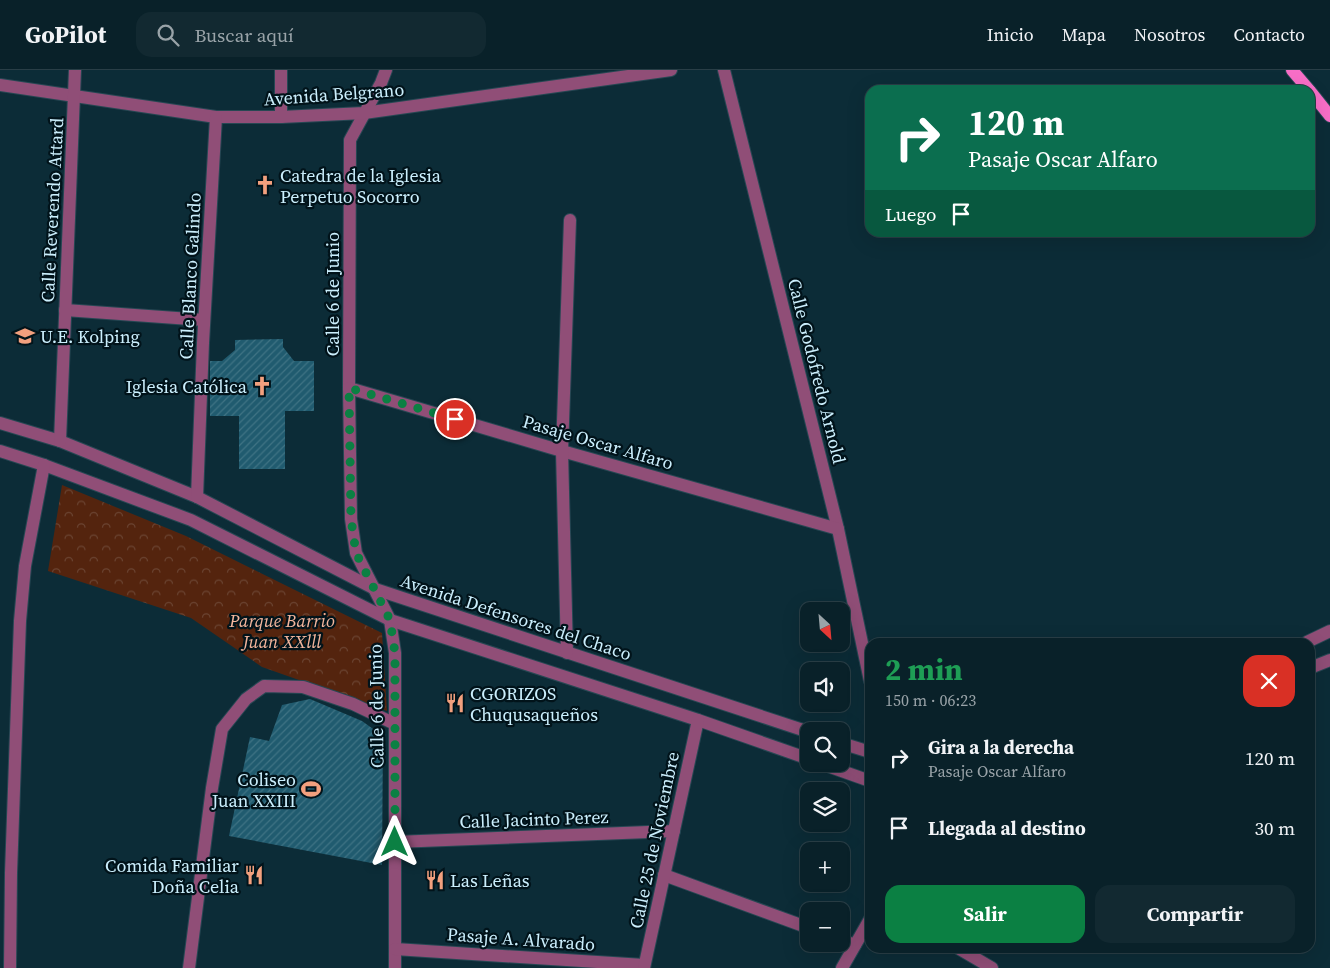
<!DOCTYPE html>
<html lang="es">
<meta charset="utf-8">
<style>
body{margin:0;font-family:"Source Serif 4",serif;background:#122931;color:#f1f3f6;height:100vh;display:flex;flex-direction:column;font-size:19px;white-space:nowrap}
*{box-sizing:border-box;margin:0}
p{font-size:16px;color:#99a3a8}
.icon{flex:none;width:28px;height:28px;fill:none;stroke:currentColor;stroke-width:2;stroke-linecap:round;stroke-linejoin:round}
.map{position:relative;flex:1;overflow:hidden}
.details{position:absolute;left:865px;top:568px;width:450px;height:315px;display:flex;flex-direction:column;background:#092129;border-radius:15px;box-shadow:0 5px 20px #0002,0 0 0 1px #293e46}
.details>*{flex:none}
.hud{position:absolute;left:865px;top:15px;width:450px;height:152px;border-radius:15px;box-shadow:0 5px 20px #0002,0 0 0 1px #293e46;background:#0b6e4f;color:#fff;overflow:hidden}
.needle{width:32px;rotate:154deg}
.fabs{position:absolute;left:800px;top:532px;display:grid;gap:10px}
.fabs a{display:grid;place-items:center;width:50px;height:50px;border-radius:10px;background:#092129;box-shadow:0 5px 20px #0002,0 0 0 1px #293e46;font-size:25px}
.pin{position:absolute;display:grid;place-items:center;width:42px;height:42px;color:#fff;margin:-21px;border:2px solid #fff;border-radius:50%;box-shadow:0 1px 5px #0007}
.me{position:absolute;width:55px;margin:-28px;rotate:0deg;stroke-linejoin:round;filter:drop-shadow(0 0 4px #0008)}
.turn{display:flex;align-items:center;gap:18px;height:105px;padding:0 20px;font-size:22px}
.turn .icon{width:65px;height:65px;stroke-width:2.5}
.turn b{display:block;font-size:35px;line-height:42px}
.then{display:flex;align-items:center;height:48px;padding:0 20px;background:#0003;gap:10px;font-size:19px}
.round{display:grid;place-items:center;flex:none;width:52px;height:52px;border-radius:15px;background:#122931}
.overview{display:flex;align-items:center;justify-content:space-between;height:85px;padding:0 20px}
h1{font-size:30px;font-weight:700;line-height:38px;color:#1e9e55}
.cta{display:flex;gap:10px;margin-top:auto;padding:10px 20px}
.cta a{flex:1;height:58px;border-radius:15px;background:#0b8043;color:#fff;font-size:20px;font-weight:700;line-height:58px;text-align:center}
.cta a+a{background:#122931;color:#f1f3f6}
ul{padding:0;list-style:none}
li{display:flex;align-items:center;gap:15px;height:70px;padding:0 20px}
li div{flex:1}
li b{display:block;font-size:19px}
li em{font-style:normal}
header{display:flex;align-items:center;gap:30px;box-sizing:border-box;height:70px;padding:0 25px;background:#092129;border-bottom:1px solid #293e46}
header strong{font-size:24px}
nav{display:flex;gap:28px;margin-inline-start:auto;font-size:18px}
.search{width:350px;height:45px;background:#122931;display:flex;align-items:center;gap:12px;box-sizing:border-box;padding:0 18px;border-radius:15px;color:#99a3a8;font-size:19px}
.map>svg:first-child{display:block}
.forest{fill:url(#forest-crowns)}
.building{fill:url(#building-hatch)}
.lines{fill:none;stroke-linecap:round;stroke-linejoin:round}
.minor-casing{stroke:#274753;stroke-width:14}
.major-casing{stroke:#274753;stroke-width:14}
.minor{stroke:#904e77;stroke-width:12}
.major{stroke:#f86ec7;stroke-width:12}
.route{stroke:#0b8043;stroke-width:9;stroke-dasharray:0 16.2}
.labels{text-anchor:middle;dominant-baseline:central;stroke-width:4.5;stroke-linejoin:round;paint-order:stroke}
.street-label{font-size:18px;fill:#cbeffd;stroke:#01131a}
.poi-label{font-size:18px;fill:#cbeffd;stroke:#01131a;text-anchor:start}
.park-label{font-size:18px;font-style:italic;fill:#f4b69d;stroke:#01131a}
</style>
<header>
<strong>GoPilot</strong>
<div class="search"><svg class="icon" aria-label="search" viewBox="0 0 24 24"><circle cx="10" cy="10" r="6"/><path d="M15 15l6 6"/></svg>Buscar aquí</div>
<nav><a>Inicio</a><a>Mapa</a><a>Nosotros</a><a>Contacto</a></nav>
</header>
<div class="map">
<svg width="1330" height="898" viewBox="0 0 1330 898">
<defs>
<pattern id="forest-crowns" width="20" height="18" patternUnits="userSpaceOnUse" patternTransform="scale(1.25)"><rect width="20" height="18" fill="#54240e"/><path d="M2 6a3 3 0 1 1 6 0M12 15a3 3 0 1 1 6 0" fill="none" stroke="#6b4432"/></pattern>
<pattern id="building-hatch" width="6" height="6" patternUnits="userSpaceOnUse" patternTransform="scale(1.25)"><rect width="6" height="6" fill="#205b6f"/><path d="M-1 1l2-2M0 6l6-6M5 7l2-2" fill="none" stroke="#3f7384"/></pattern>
</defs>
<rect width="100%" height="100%" fill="#0c2c37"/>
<path class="forest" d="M62,415L186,466L382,563L387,641L262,597L191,548L48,501Z"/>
<g class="building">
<path d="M283,269V277L294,291H314V341H285V399H239V346H210V291H222L235,280V270Z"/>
<path d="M310,629L362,651L383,666L382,795L229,766L250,667L269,671L282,635Z"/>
</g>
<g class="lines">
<defs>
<g id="minor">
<path d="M281,0V47"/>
<path d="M386,0L381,13L350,70L349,318L351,449L356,483L390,550L395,583V898"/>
<path d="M724,0L838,459L870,611"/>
<path d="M0,15L216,47H281L364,43L671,0"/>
<path d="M65,240L204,250"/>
<path d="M349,318L562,381L838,459"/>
<path d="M0,353L60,371L197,427L375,519L809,662"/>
<path d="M60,371L75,0"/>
<path d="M0,381L44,395L191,450L390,550L698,650L809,689"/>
<path d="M197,427L203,273L216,47"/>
<path d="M1307,572L1330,561"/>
<path d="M567,583L562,381L570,150"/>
<path d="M1310,598L1330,590"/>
<path d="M841,673L870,682"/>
<path d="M822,694L870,711"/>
<path d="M395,772L674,761"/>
<path d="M664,805L809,858"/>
<path d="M841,870L855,875"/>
<path d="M958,878L992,898"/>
<path d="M395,879L644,895"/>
<path d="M10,898L11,803L20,551L25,496L44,395"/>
<path d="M189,898L212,718L222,659L246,629L264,616L303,617L353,634L395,654"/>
<path d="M644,898L698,650"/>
<path d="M842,898L870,849"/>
</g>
<g id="major">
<path d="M1292,0L1309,20"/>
<path d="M1310,21L1330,46"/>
</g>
</defs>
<use href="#minor" class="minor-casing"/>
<use href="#major" class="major-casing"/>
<use href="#minor" class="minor"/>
<use href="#major" class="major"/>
</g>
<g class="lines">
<path class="route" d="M395,772V583L390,550L356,483L351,449L349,318L455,349"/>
</g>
<defs>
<symbol id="church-bare" viewBox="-9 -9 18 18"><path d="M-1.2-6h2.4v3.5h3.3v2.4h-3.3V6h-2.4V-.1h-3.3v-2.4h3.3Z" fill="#f2a07e" stroke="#01131a" stroke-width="2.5" paint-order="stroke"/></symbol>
<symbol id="school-bare" viewBox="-9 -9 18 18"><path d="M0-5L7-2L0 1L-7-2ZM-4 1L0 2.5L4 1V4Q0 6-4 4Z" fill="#f2a07e" stroke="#01131a" stroke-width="2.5" paint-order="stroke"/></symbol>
<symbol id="restaurant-bare" viewBox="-9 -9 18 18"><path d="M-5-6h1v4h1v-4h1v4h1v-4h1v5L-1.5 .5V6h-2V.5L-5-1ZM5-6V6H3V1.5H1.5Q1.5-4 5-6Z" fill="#f2a07e" stroke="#01131a" stroke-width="2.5" paint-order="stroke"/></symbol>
<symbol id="stadium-bare" viewBox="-9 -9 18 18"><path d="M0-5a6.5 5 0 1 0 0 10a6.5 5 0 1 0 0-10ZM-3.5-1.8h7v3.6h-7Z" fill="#f2a07e" stroke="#01131a" stroke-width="2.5" paint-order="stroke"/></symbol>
</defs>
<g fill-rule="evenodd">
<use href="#church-bare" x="251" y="101" width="28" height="28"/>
<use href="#school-bare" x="11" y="252" width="28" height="28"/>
<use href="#church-bare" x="248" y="302" width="28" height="28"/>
<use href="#restaurant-bare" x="441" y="619" width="28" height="28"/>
<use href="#stadium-bare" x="297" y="705" width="28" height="28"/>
<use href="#restaurant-bare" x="240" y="791" width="28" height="28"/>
<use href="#restaurant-bare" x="421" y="796" width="28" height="28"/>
</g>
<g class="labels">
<g class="street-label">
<text transform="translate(334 24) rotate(-4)">Avenida Belgrano</text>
<text transform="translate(52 140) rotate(-87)">Calle Reverendo Attard</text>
<text transform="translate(190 206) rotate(-87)">Calle Blanco Galindo</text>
<text transform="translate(332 224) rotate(-90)">Calle 6 de Junio</text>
<text transform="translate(817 301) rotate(76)">Calle Godofredo Arnold</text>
<text transform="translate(598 372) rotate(16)">Pasaje Oscar Alfaro</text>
<text transform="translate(516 547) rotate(18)">Avenida Defensores del Chaco</text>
<text transform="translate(376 636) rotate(-91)">Calle 6 de Junio</text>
<text transform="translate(534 749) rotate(-2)">Calle Jacinto Perez</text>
<text transform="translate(654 770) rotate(-78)">Calle 25 de Noviembre</text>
<text transform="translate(521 869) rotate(4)">Pasaje A. Alvarado</text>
</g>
<g class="poi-label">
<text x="280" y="105">Catedra de la Iglesia<tspan x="280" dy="21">Perpetuo Socorro</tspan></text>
<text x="40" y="266">U.E. Kolping</text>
<text x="247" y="316" text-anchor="end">Iglesia Católica</text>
<text x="470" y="623">CGORIZOS<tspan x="470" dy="21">Chuqusaqueños</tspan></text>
<text x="296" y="709" text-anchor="end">Coliseo<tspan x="296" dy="21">Juan XXIII</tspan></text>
<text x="239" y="795" text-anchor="end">Comida Familiar<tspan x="239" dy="21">Doña Celia</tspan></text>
<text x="450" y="810">Las Leñas</text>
</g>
<g class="park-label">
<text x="282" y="550">Parque Barrio<tspan x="282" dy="21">Juan XXlll</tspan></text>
</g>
</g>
</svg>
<div class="fabs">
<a><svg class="needle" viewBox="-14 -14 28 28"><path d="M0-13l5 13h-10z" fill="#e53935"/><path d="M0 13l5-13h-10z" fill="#99a3a8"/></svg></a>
<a><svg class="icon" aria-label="sound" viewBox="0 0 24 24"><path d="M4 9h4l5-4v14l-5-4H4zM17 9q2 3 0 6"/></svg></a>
<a><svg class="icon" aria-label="search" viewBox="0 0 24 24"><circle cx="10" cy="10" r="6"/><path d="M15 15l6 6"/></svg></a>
<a><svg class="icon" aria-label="layers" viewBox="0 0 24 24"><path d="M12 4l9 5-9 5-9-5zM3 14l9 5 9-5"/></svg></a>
<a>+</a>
<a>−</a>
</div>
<div class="pin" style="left:455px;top:349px;background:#d93025"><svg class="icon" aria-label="arrive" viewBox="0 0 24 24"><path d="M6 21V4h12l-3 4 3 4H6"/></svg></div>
<svg class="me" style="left:395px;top:772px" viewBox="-20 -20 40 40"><path d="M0-17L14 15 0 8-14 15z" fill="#0b8043" stroke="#fff" stroke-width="4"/></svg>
<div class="hud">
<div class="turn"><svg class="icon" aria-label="right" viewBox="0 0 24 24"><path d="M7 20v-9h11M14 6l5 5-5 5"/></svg><div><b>120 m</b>Pasaje Oscar Alfaro</div></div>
<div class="then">Luego<svg class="icon" aria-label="arrive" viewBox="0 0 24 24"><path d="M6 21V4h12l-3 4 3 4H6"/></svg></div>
</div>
<section class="details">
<div class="overview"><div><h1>2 min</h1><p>150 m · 06:23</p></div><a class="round" style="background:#d93025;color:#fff"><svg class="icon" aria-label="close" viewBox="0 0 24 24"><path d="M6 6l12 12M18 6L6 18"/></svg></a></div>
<ul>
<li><svg class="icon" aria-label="right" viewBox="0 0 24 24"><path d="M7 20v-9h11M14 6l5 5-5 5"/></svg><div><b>Gira a la derecha</b><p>Pasaje Oscar Alfaro</p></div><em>120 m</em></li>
<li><svg class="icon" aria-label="arrive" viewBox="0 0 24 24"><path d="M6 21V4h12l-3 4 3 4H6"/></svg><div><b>Llegada al destino</b></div><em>30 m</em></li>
</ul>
<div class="cta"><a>Salir</a><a>Compartir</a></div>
</section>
</div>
